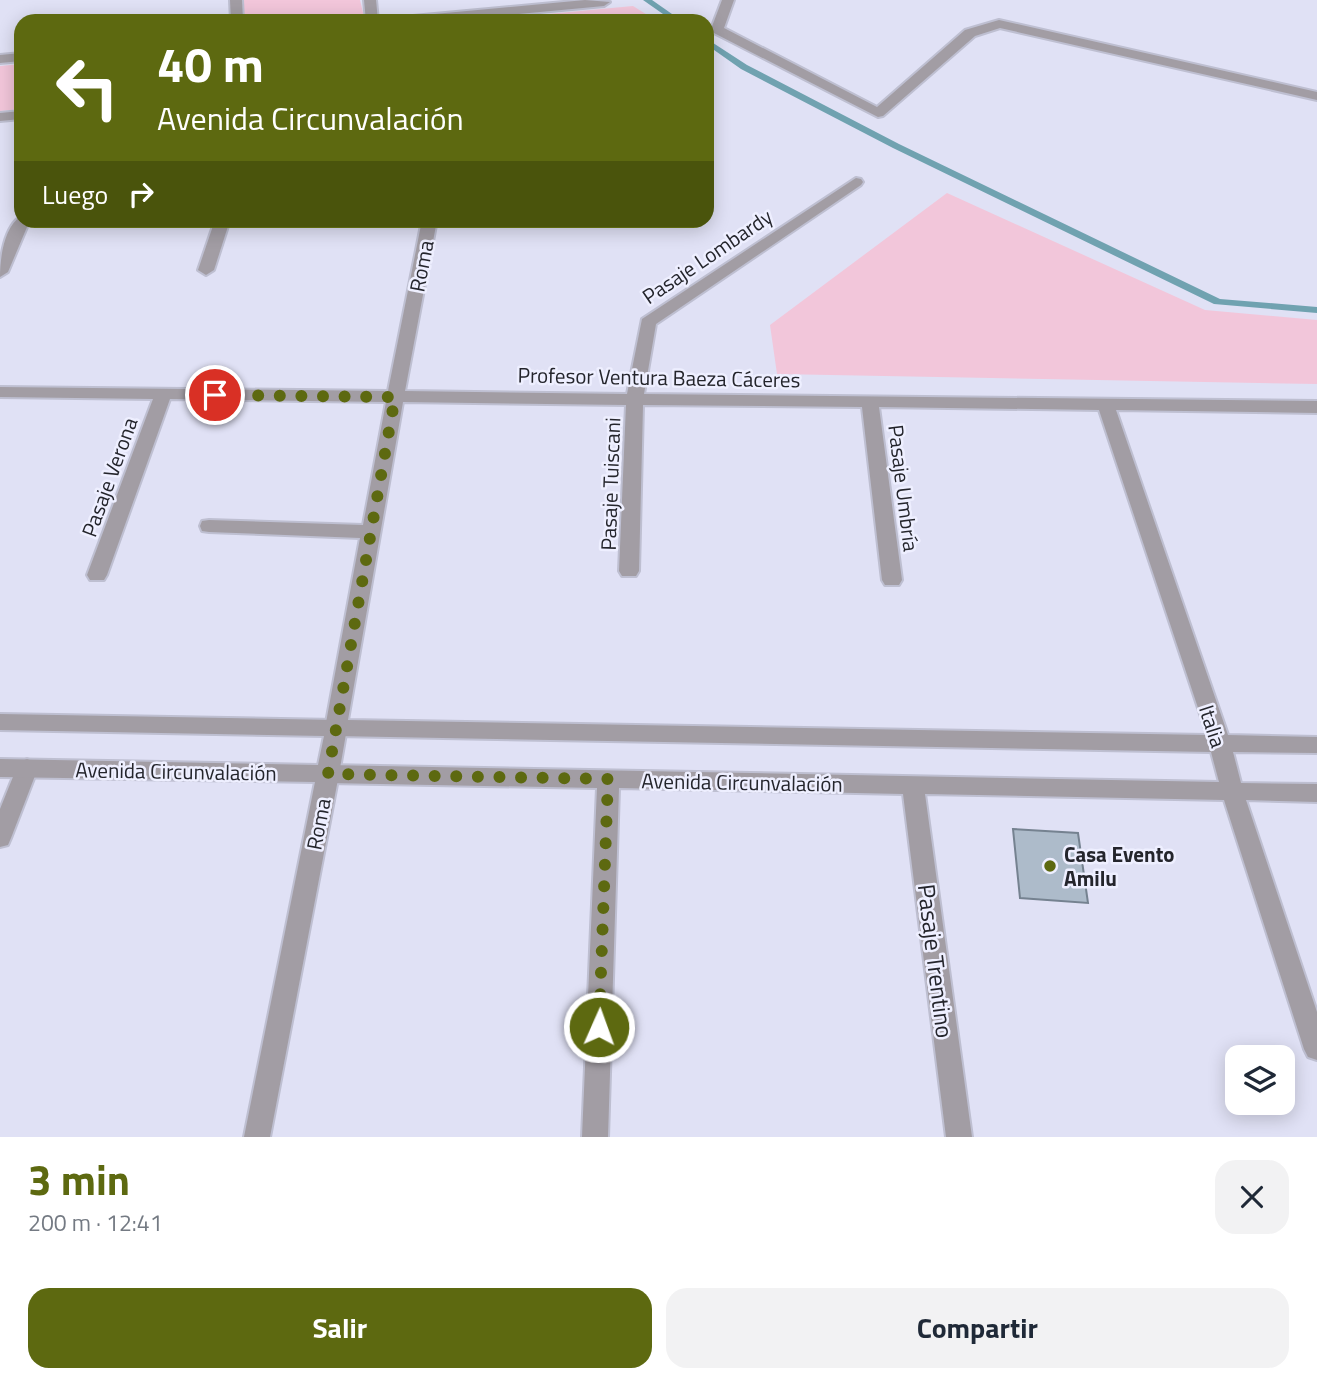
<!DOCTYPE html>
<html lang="es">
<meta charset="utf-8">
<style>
body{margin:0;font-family:"Titillium Web",sans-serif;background:#f2f2f3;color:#1f2937;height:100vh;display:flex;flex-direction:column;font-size:26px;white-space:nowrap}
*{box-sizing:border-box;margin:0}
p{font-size:23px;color:#747a83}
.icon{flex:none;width:38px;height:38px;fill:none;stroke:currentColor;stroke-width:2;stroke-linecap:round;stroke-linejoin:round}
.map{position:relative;height:1137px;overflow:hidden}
.drawer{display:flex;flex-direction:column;background:#fff;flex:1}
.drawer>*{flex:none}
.banner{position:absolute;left:14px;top:14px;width:700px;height:214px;border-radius:21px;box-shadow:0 4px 18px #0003;background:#5d6910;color:#fff;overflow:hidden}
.controls{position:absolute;left:1225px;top:1045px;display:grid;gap:14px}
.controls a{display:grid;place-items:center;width:70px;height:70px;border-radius:14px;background:#fff;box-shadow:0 4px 18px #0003;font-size:35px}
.pin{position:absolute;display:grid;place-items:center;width:60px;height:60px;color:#fff;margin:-30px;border:4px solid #fff;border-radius:50%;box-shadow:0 2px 7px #0007}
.me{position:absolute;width:77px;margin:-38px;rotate:2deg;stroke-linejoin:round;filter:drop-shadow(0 0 5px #0008)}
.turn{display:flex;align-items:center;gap:24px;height:147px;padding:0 28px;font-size:32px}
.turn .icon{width:91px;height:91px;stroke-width:2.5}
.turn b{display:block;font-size:49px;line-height:60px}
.then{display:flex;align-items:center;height:66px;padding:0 28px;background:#0003;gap:14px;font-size:26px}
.round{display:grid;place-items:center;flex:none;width:74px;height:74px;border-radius:21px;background:#f2f2f3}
.summary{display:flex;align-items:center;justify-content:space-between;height:119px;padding:0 28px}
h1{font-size:42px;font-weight:700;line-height:52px;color:#5d6910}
.primary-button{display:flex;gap:14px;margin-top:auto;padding:14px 28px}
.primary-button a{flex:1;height:80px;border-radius:21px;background:#5d6910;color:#fff;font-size:28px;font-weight:700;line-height:80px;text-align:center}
.primary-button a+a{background:#f2f2f3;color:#1f2937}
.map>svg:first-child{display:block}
.green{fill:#f2c6da}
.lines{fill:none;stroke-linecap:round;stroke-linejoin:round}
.stream{fill:#70a2b0;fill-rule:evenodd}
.building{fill:#adbbca;stroke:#758290;stroke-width:2}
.service-casing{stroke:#bebfd1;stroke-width:4}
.minor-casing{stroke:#bebfd1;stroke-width:4}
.tertiary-casing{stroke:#bebfd1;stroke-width:4}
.service{fill:#a29da4;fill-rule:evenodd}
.minor{fill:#a29da4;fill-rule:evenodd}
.tertiary{fill:#a29da4;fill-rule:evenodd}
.route{stroke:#5d6910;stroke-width:12;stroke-dasharray:0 21.6}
.poi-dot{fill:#5d6910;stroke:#eeefff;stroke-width:2.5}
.labels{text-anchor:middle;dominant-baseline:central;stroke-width:5;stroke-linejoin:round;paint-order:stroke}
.street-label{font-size:21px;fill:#24252c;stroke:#eeefff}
.poi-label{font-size:21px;font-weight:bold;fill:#24252c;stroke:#eeefff;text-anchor:start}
.near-street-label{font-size:24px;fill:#24252c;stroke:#eeefff}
</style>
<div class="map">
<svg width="1317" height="1137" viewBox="0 0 1317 1137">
<rect width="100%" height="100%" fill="#e0e1f5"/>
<g class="green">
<path d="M242,0H360L365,21H243Z"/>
<path d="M633,6L657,21H484L485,20Z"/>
<path d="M21,64V109L0,111V66Z"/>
<path d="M947,193L1205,310L1317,320V384L777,374L770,325Z"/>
</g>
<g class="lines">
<g class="stream">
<path d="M643,0H652L682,21H673Z"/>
<path d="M707,39L747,65L899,144L1220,299L1317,307V313L1214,304L893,148L741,69L707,45Z"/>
</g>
</g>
<path class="building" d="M1013,829L1078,833L1088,903L1020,898Z"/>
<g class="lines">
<defs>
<path id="service" d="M722,0H734L724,28L877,107L965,30L999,20L1317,92V100L1000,28L975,36L883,116L878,117L712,32L711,29Z"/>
<g id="minor">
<path d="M230,0H242L243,21H231Z"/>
<path d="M364,0H376L378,21H366Z"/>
<path d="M585,0L610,2L604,6L442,21H396L402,17Z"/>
<path d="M21,53V61L0,63V55Z"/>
<path d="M21,111V119L0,121V113Z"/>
<path d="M856,178L861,179L863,182L861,185L656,324L644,394L1317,401V413L1116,410L1228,735L1317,737V753L1233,752L1241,783L1317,784V802L1246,800L1317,1012V1060L1308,1057L1304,1049L1224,800L925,794L972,1137H946L903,794L619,788L608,1137H582L597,788L328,783L320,780L317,774L320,768L328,765L1219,782L1211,752L336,736L329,734L325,728L360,538L209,532L202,531L200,526L202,521L209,520L363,525L386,402L170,399L107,575L104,580H90L87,575L153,399L0,397V387L388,391L422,220H437L405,391L627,394L642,319ZM403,402L626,405L619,571L622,576H636L639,571L643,405L862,407L882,580L885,585H899L902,580L879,407L1099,410L1207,735L348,720Z"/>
<path d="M21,216V220H30L8,272L0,277C0,258 4,227 21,216Z"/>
<path d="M215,220H230L214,270L206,275L198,270Z"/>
<path d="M27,759L35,762L38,768L11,838L8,845L0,847V809L19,762Z"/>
</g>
<path id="tertiary" d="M0,714L336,720L343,722L347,728L339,774L270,1137H244L315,782L0,777V759L318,765L324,736L0,730Z"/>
</defs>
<use href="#service" class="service-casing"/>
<use href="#minor" class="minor-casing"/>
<use href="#tertiary" class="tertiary-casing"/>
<use href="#service" class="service"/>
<use href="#minor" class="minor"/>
<use href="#tertiary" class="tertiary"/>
</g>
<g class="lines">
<path class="route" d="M215,395L395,397L328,774L608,779L599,1027"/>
</g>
<circle class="poi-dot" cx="1050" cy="866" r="7"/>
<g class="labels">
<g class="street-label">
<text transform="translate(707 256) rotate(-34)">Pasaje Lombardy</text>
<text transform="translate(421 266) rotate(-79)">Roma</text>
<text transform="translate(659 377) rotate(1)">Profesor Ventura Baeza Cáceres</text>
<text transform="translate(109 477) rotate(-70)">Pasaje Verona</text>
<text transform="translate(610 484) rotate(-88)">Pasaje Tuiscani</text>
<text transform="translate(904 488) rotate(83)">Pasaje Umbría</text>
<text transform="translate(1213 726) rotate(72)">Italia</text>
<text transform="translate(176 771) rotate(1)">Avenida Circunvalación</text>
<text transform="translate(742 782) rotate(1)">Avenida Circunvalación</text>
<text transform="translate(318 824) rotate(-79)">Roma</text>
</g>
<g class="poi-label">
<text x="1064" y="854">Casa Evento<tspan x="1064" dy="24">Amilu</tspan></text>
</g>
<g class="near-street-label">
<text transform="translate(936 961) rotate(83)">Pasaje Trentino</text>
</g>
</g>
</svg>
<div class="controls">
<a><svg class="icon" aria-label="layers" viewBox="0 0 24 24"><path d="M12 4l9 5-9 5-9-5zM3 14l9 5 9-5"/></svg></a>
</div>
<div class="pin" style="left:215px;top:395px;background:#d93025"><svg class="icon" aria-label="arrive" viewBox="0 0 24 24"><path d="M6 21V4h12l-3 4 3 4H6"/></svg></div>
<svg class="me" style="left:599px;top:1027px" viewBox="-20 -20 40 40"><circle r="17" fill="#5d6910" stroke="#fff" stroke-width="3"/><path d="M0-11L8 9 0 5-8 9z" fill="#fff"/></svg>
<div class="banner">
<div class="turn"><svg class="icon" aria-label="left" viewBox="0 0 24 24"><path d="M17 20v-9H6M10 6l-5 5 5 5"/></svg><div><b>40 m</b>Avenida Circunvalación</div></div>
<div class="then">Luego<svg class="icon" aria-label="right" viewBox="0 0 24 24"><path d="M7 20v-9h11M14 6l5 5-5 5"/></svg></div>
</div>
</div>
<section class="drawer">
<div class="summary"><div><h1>3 min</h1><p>200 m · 12:41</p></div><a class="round"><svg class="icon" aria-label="close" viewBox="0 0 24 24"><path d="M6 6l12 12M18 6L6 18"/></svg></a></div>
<div class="primary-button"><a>Salir</a><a>Compartir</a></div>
</section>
